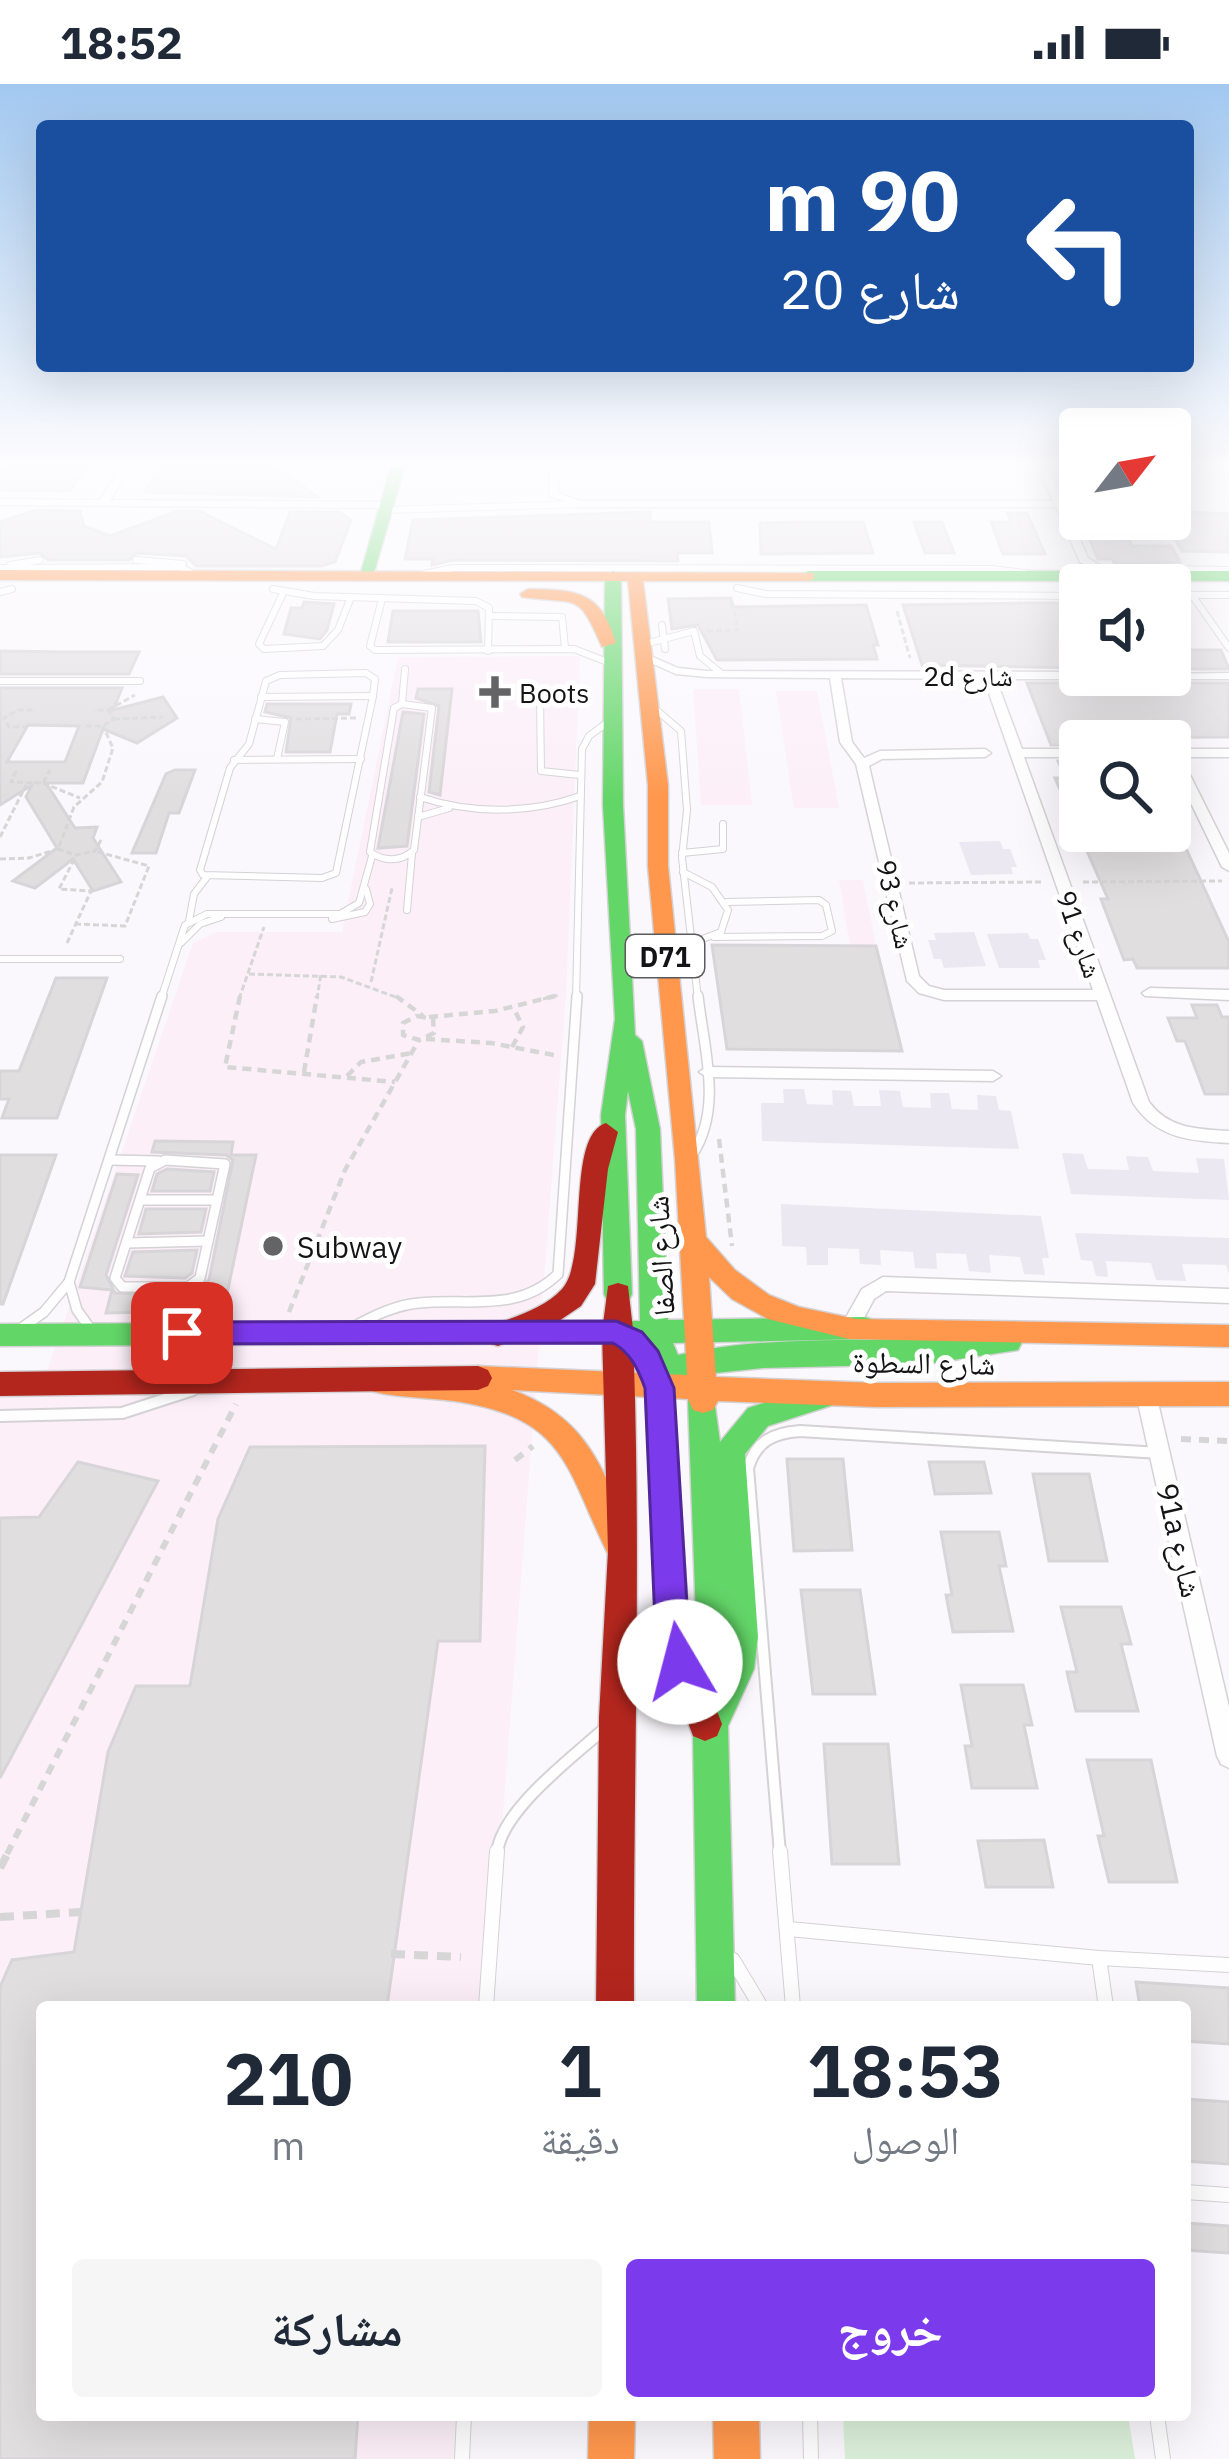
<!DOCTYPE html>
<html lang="ar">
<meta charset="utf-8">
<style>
body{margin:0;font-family:"IBM Plex Sans","Noto Naskh Arabic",sans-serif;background:#f6f6f7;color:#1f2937;direction:rtl;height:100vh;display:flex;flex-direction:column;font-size:45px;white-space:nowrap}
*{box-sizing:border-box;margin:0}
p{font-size:39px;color:#747a83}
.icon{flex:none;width:66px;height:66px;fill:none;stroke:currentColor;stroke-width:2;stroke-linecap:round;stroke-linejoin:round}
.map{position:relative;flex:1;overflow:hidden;direction:ltr}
.side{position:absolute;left:36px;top:1917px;width:1155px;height:420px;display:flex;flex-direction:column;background:#fff;border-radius:12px;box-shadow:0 12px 48px #0002;direction:rtl}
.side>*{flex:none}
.top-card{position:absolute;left:36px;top:36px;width:1158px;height:252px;border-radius:12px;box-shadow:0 12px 48px #0002;direction:rtl;background:#1a4fa0;color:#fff;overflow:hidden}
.needle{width:78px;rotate:59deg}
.buttons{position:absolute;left:1059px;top:324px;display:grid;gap:24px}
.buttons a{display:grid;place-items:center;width:132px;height:132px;border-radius:12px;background:#fff;box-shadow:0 12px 48px #0002;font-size:60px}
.pin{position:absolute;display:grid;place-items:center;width:102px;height:102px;color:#fff;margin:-51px;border-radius:24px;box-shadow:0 6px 18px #0006}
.me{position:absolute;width:132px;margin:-66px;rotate:352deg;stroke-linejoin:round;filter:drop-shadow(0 0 9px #0008)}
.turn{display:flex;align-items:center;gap:42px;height:252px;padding:0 36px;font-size:54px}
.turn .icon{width:156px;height:156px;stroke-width:2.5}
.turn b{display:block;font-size:84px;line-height:102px}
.eta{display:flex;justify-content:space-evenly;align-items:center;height:204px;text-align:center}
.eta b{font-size:72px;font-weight:800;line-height:84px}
.cta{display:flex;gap:24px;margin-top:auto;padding:24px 36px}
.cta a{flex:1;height:138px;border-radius:12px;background:#7c3aed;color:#fff;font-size:48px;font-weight:800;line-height:138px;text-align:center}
.cta a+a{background:#f6f6f7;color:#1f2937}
.status{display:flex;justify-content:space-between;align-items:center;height:84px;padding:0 60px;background:#fff;direction:ltr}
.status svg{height:33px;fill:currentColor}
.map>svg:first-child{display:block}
.commercial{fill:#fceff8}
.built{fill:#ece8f1}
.green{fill:#dbf0da}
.building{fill:#e1dee0;stroke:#d7d5d7;stroke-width:3;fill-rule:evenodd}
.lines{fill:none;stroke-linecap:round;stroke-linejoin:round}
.lane-far3-casing{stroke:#d4d2d5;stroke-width:8}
.lane-far2-casing{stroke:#d4d2d5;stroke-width:12}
.lane-far1-casing{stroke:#d4d2d5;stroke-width:14}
.lane-casing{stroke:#d4d2d5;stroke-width:16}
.street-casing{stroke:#d4d2d5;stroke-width:3}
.fast-casing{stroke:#d4d2d5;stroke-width:3}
.slow-casing{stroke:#d4d2d5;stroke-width:3}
.jam-casing{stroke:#d4d2d5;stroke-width:3}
.path-far3{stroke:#d6d6d7;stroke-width:3;stroke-dasharray:6 3;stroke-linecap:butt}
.path-far2{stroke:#d6d6d7;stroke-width:4.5;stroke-dasharray:9 6;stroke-linecap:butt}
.path-far1{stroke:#d6d6d7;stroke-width:6;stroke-dasharray:10 8;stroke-linecap:butt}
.path{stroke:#d6d6d7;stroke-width:8;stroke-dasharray:14 9;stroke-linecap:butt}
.lane-far3{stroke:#fefeff;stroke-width:6}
.lane-far2{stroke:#fefeff;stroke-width:9}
.lane-far1{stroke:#fefeff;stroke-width:10}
.lane{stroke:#fefeff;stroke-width:14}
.street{fill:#fefeff;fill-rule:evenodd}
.fast{fill:#63d668;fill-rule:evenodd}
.slow{fill:#ff974d;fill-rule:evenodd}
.jam{fill:#b3261e;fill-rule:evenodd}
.route{fill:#7c3aed;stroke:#51269a;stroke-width:3}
.poi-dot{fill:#646366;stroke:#fff;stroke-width:4.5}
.labels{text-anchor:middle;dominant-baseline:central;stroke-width:10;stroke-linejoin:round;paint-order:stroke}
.far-street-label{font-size:27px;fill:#141316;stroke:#fff}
.far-poi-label{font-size:27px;fill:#141316;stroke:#fff;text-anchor:start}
.shield{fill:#fff;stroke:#5a5a5c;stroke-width:3}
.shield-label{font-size:27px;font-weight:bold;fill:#141316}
.poi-label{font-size:30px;fill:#141316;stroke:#fff;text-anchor:start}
.street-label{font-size:30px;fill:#141316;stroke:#fff}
</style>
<div class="status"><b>18:52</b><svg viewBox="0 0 49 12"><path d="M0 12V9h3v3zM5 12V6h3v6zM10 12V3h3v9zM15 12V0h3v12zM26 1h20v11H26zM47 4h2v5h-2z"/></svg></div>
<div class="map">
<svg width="1229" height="2375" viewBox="0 0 1229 2375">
<rect width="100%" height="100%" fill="#faf8fc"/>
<g class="commercial">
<path d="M580,572L566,909L488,1923H42V2331H456L453,2375H0V1309L40,1308L193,859L217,848H342L398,573Z"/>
<path d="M693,605H739L752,721H701Z"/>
<path d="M776,607H817L839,724H794Z"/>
<path d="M839,796H863L876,862H850Z"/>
</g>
<g class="built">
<path d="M1000,757L1003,765H1010L1017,783H1011L1013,790L971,791L959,758Z"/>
<path d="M974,848L986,882L944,884L941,875H934L928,856H936L934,849Z"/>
<path d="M1028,849L1030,855H1038L1046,876H1038L1040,884H999L987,850Z"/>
<path d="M783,1005H804L807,1020L833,1021L832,1006L851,1007L854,1022H881L879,1006L900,1007L903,1023L931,1024L930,1009H949L952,1025L978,1026L977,1011L996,1012L999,1026L1011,1027L1019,1065L762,1057L761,1019H784Z"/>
<path d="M1062,1069L1083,1070L1088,1085L1129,1086L1126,1072L1148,1073L1153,1087L1199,1089L1196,1074L1224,1075L1229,1116L1071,1110Z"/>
<path d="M781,1120L1041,1132L1049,1174H1042L1045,1191L1024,1190L1020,1173L989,1171L991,1189L969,1187L966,1170L936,1169L937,1185L915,1184L913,1168L880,1166L881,1181L860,1180L859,1165L828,1164V1181H807L806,1163L782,1162Z"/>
<path d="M1075,1149L1229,1154V1190L1226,1181L1182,1180L1186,1197L1156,1196L1151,1179L1106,1177L1108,1193L1096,1192L1092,1177L1081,1176Z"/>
</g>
<path class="green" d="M843,2331H1128L1135,2375H845Z"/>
<g class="building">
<path d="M0,382H87L70,407L0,406Z"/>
<path d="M160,382H281L279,386L318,413L145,408Z"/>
<path d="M36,426L80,427L84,442L110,452L178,427H199L276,465L290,428H339L351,436L335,478L321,482H196L186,472L137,469L129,476H48L40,469L0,473V438Z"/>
<path d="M1170,427L1229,430V468L1182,467L1170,446Z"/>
<path d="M650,428L651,438H709L712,469H677L678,477L453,476L432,481L433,475H405L413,436Z"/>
<path d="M1007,429H1027L1045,470H1003L991,438H1011Z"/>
<path d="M1081,435H1118L1132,462H1171L1180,478L1115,480L1112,475H1098Z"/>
<path d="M803,438H863L873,469L761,470L760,439Z"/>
<path d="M914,438H942L954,469H925Z"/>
<path d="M731,514L732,523L866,521L878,561H873L877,575L717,576L698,541L672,545L668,515Z"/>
<path d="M304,518L334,520L327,546L320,555L284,550L291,524H302Z"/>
<path d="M1026,519H1080V584L922,581L903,521Z"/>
<path d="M393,527H478L481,558H388Z"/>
<path d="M1170,527L1191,566H1221L1229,585H1170Z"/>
<path d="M0,567L67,568H139L129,590H0Z"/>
<path d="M1027,599H1080V609L1170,608V599H1229V653L1080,654V661H1051Z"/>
<path d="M0,604H122L113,626L163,613L177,634L137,659L103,645L83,699H46L75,744L97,743L93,754L121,798L93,807L73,775L35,804L13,797L57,764L26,713L32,701L0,721ZM28,641L79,642L65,678H7Z"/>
<path d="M418,605H452L440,711L429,708L439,622L416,614Z"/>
<path d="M267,620H351L349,630H337L330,668H286L291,634L265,628Z"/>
<path d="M403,628L424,630L407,762L378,764Z"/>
<path d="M1058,677H1080V747H1178L1229,858V884H1137L1133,875L1124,876L1101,815H1108L1055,694H1065Z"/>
<path d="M175,686H195L179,729H169L156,769H132L166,690Z"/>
<path d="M712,861L876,862L902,967L727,965Z"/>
<path d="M56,894H107L57,1034H2L9,1015H0V987H19Z"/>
<path d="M1192,921H1217L1222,933H1229V1010H1205L1185,957H1177L1168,934H1197Z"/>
<path d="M155,1057L233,1058L231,1071H256L227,1210L207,1211L204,1227L106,1229L112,1206L80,1203L117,1090L138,1091L106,1191L115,1209L188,1212L209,1196L233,1076L226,1071L152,1068Z"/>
<path d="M0,1071H56L3,1220H0Z"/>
<path d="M167,1085L214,1088L210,1107H152L157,1090Z"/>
<path d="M146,1125H206L201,1148L139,1150Z"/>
<path d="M197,1166L192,1189L185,1194L125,1192L133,1168Z"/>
<path d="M485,1362L480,1557H438L387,1923H42V2331H358L355,2375H0V1903L12,1876L74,1868L108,1668L136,1602H190L218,1435L250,1363Z"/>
<path d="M787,1375H843L852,1466L794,1467Z"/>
<path d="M78,1378L158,1397L0,1694V1434L39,1433Z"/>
<path d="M929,1378H984L991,1409L935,1410Z"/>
<path d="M1033,1390H1089L1107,1477H1049Z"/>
<path d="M941,1448H999L1006,1482H999L1013,1547L953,1548L946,1511H952Z"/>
<path d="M801,1506H860L875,1610H813Z"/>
<path d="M1061,1523H1121L1131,1560H1121L1138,1627H1076L1067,1588H1077Z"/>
<path d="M961,1601H1023L1032,1641H1024L1037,1704H972L965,1662H972Z"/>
<path d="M824,1660H888L899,1780H832Z"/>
<path d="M1087,1676H1151L1177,1798H1109L1098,1752H1104Z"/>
<path d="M1044,1756L1053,1803H986L978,1757Z"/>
<path d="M1136,1898L1229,1904V1960L1185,1957V1923H1140Z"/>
<path d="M1185,2015L1229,2018V2080L1185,2077Z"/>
<path d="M1185,2139L1229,2142V2169L1185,2166Z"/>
</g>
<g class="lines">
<defs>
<g id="lane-far3">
<path d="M383,426L580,420"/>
<path d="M136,476L183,480"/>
<path d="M10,481L40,476"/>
<path d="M0,484L181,483L197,492"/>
<path d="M424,490L453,484L992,485L1024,489"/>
<path d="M1145,491L1167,485L1229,486"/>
<path d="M737,504L766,510L1080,512"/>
<path d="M273,505L314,512L476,517L489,524L488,567"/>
<path d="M284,507L259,560L264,565L323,562L338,546L351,513"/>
<path d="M0,508L12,505"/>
<path d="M1170,511H1229"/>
<path d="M1192,511L1229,564"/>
<path d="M382,515L370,562L375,566L574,565L610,579"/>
<path d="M490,532L562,533L565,564"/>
<path d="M662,541L665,565"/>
<path d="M645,560L694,547L700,572L722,590"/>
<path d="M366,589L375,595L373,612L336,789L322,794L203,791L200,786L230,684L249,660L266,597L280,591Z"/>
<path d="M0,597H140"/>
<path d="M261,613L373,612"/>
<path d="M540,614L541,687L580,691"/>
<path d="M402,620L432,624L414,766C401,778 384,778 370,768L394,624Z"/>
<path d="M402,620L405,585"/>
<path d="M653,623L681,647L687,726L682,774L698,915"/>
<path d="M255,635L285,638L277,675"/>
<path d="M234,676L361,675"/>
<path d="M420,713C470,730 530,730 580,712"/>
<path d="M418,733L449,724"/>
<path d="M682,769L723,765V740"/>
<path d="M683,788L712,803L728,826L721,848L689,860"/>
<path d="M407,826L412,770"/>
<path d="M332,835L365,828L370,820L366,805"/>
<path d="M189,837L194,810L207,793"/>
<path d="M714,853L822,852L832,847L826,821L819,816L727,818"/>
<path d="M181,859L200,840L221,833"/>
<path d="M0,875H120"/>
<path d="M161,915L185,841L207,830H340L359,819L372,772"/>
<path d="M576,915L582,665L589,652L612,635"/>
</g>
<g id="lane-far2">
<path d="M692,1071C723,1025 704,965 698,912"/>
<path d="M109,1076L158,1077"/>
<path d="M165,1076L225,1080L200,1194L188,1203H122L115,1194L150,1084Z"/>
<path d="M141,1116H217"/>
<path d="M127,1159L208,1157"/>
<path d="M69,1198L77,1226L92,1247"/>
<path d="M355,1242C375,1231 396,1221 419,1219C470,1214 518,1229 558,1190L577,912"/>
<path d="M23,1243L44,1228L69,1198L162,912"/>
</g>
<g id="lane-far1">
<path d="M0,1332L122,1329L193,1306"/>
<path d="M497,1770C500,1727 573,1673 604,1645"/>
<path d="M780,1770L748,1384C756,1357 773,1349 800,1347L1160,1369"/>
</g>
<g id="lane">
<path d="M780,1767L793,1923"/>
<path d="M789,1845L1099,1874L1229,1881"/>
<path d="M1099,1874L1106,1923"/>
<path d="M733,1876L761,1923"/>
<path d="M486,1923L497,1767"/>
<path d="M1185,2108L1229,2111"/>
<path d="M810,2331L811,2375"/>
<path d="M1157,2331L1163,2375"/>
<path d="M462,2375L464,2331"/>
</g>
<g id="street">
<path d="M122,382H131L110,416L385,418L390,421L385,424L0,421V415L100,416Z"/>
<path d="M550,382H560L558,409L581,417H1053L1038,382H1048L1088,474L1118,492L1109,494L1080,478L1056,423H580L550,412Z"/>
<path d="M646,570L678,584L707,587L1080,588V591L1229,589V595H996L1022,665H1080V673H1024L1149,1018C1169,1045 1197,1045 1229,1047V1059C1190,1057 1156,1054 1133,1019L1097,916H944L919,909L907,897L856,680L840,658L830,594L707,593L676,590L642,575V571ZM841,594L984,595L1093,906H944L929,902L919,892L869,682L882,675L985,673L991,669L985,665L880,667L864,674L852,658Z"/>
<path d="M1170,665H1229V673H1181L1229,769V787L1222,783L1170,676Z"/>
<path d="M1150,904L1229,906V916L1145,912L1142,909Z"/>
<path d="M707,983L993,987L1001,992L993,997L707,993L699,988Z"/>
<path d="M883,1193L1229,1205V1219L886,1207L874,1215L856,1249H842L840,1244L862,1205Z"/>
<path d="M1146,1302L1153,1304L1156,1310L1229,1623V1684L1221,1680L1217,1672L1136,1310L1139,1304Z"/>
</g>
<g id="fast">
<path d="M391,382H405L373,492L359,495Z"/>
<path d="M613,487L621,492L623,721L635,951L642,957L660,1045L668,1236L864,1233L874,1236L878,1244L874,1252L864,1255L673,1259L678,1271C785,1246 899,1264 1008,1247L1018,1250L1022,1258L1018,1266L927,1280L763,1284L668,1294L658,1290L645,1259L0,1262V1240L640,1237L636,1045L628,1007L625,1031L632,1210L628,1218H608L604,1210L601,1031L615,935L603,721L605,492Z"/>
<path d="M1229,487V497H808L800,492L808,487Z"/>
<path d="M829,1298L839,1301L843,1310L839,1319L768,1342L745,1370L758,1553L754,1585L728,1642L735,1923H697L693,1651L697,1561L688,1317L693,1308L703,1305L713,1308L720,1358L748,1324Z"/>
</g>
<g id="slow">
<path d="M0,486L814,489V495L808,497H643L668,701V782L706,1153L735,1186L769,1211L799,1223L856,1235L1229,1241V1263L849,1255L768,1235L732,1215L709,1193L716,1293L876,1299L1229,1298V1322L876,1323L718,1317L713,1326L703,1329L693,1326L688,1315L512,1306C593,1336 603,1390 636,1462L631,1472L620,1476L609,1472C565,1384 568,1334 454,1317C424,1313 390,1314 361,1304L357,1296L361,1288L371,1284L464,1295L468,1286L478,1282L687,1291L675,1075L648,782V701L628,497L0,496Z"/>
<path d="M528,505C577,506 601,507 616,559L602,563C578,506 578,521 522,513L520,510Z"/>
<path d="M589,2331H635L634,2375H588Z"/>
<path d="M713,2331H759L760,2375H714Z"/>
</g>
<g id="jam">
<path d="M606,1039L618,1048L608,1085L595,1200L581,1222L553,1241L498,1262L488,1259L484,1251L488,1243C513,1233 544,1225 562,1205C590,1174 565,1052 606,1039Z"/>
<path d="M618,1199L628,1202L633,1245L651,1257L673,1304L690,1558L722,1640L717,1652L705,1657L693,1652L658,1558L645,1304L634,1280C641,1495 633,1709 634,1923H596L599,1633L608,1467L602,1248L608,1202Z"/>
<path d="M478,1282L488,1286L492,1294L488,1302L478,1306L0,1312V1288Z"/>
</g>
</defs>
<use href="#lane-far3" class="lane-far3-casing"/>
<use href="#lane-far2" class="lane-far2-casing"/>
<use href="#lane-far1" class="lane-far1-casing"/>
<use href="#lane" class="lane-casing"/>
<use href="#street" class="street-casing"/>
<use href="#fast" class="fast-casing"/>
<use href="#slow" class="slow-casing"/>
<use href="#jam" class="jam-casing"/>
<g class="path-far3">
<path d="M897,527L910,574"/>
<path d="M707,547L738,546L732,517"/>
<path d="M108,626L135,611"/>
<path d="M114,635L163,633"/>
<path d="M296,635L356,634"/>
<path d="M86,642H103L114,635L108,626H94"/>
<path d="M28,643H9L4,634L18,626H36"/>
<path d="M16,687L11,698L43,699L50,686"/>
<path d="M43,699L80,714"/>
<path d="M0,753L26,701"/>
<path d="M101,756L95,767L76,771L58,765L74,723L102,698L113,664L103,642"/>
<path d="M0,775L29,774L58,765"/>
<path d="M1083,798L1222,797"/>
<path d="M909,799L1042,798"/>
<path d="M75,840L125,842L149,782L95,767"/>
<path d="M67,859L91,807L59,805L76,772"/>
<path d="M249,890L341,893L401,915"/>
<path d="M371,898L392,804"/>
<path d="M239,915L264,843"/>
<path d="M317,915L321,889"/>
<path d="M543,915L559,911"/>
</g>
<g class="path-far2">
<path d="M240,912L225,983L395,998"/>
<path d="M396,912L423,932"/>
<path d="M417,932L433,935L434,949L419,956L403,951V939Z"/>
<path d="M429,933L495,927L555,912"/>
<path d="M426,955L491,959L559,972"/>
<path d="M512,963L523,943L513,923"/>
<path d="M304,988L317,912"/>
<path d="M347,992L361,978L412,969"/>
<path d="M719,1055L732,1162"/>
<path d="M289,1228L345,1086L419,956"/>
</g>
<g class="path-far1">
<path d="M1181,1355L1229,1357"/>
<path d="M515,1376L533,1362"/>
<path d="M7,1770L236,1320"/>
</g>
<g class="path">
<path d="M0,1784L9,1767"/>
<path d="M0,1833L81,1828"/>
<path d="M391,1870L461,1873"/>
</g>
<use href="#lane-far3" class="lane-far3"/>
<use href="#lane-far2" class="lane-far2"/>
<use href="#lane-far1" class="lane-far1"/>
<use href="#lane" class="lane"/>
<use href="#street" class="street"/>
<use href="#fast" class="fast"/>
<use href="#slow" class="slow"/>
<use href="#jam" class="jam"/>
</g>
<linearGradient id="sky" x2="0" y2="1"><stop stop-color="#a2c8f0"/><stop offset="0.53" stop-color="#fdfcfe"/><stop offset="1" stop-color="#fdfcfe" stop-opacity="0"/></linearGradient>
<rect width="1229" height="715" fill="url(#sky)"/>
<path class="route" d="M616,1237L642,1248L658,1267L674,1304L688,1538L696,1578L691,1589L680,1594L668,1589L655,1538L645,1304C638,1285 631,1269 613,1259L182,1260L172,1257L168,1249L172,1241L182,1238Z"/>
<g class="poi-dot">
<path d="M489 590h12v12h12v12h-12v12h-12v-12h-12v-12h12z"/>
<circle cx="273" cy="1162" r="12"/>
</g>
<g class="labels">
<g class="far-street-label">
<text x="968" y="591">2d شارع</text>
<text transform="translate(896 820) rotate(77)">شارع 93</text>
<text transform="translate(1080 850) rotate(71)">شارع 91</text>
</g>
<g class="far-poi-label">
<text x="519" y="608">Boots</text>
</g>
<rect class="shield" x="626" y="851" width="78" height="42" rx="9"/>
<g class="shield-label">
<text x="665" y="872">D71</text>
</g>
<g class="poi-label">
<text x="297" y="1162">Subway</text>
</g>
<g class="street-label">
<text transform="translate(660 1172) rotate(-93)">شارع الصفا</text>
<text transform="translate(924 1278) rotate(1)">شارع السطوة</text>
<text transform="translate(1180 1456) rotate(77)">91a شارع</text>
</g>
</g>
</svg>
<div class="buttons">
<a><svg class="needle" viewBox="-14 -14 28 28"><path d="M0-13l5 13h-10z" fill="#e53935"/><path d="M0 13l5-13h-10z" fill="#747a83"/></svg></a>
<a><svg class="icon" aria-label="sound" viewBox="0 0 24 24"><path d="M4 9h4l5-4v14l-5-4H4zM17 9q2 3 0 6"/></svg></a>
<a><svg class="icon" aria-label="search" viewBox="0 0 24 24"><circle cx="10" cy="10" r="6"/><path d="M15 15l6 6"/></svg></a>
</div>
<div class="pin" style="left:182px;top:1249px;background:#d93025"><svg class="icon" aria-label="arrive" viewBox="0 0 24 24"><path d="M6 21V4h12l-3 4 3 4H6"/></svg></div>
<svg class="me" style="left:680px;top:1578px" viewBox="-20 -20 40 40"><circle r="19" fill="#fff"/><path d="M0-13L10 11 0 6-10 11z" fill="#7c3aed"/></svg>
<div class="top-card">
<div class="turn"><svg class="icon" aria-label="left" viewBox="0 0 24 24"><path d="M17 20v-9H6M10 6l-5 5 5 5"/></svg><div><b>90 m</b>شارع 20</div></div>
</div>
<section class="side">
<div class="eta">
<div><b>18:53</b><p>الوصول</p></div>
<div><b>1</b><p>دقيقة</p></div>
<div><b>210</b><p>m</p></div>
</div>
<div class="cta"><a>خروج</a><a>مشاركة</a></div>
</section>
</div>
